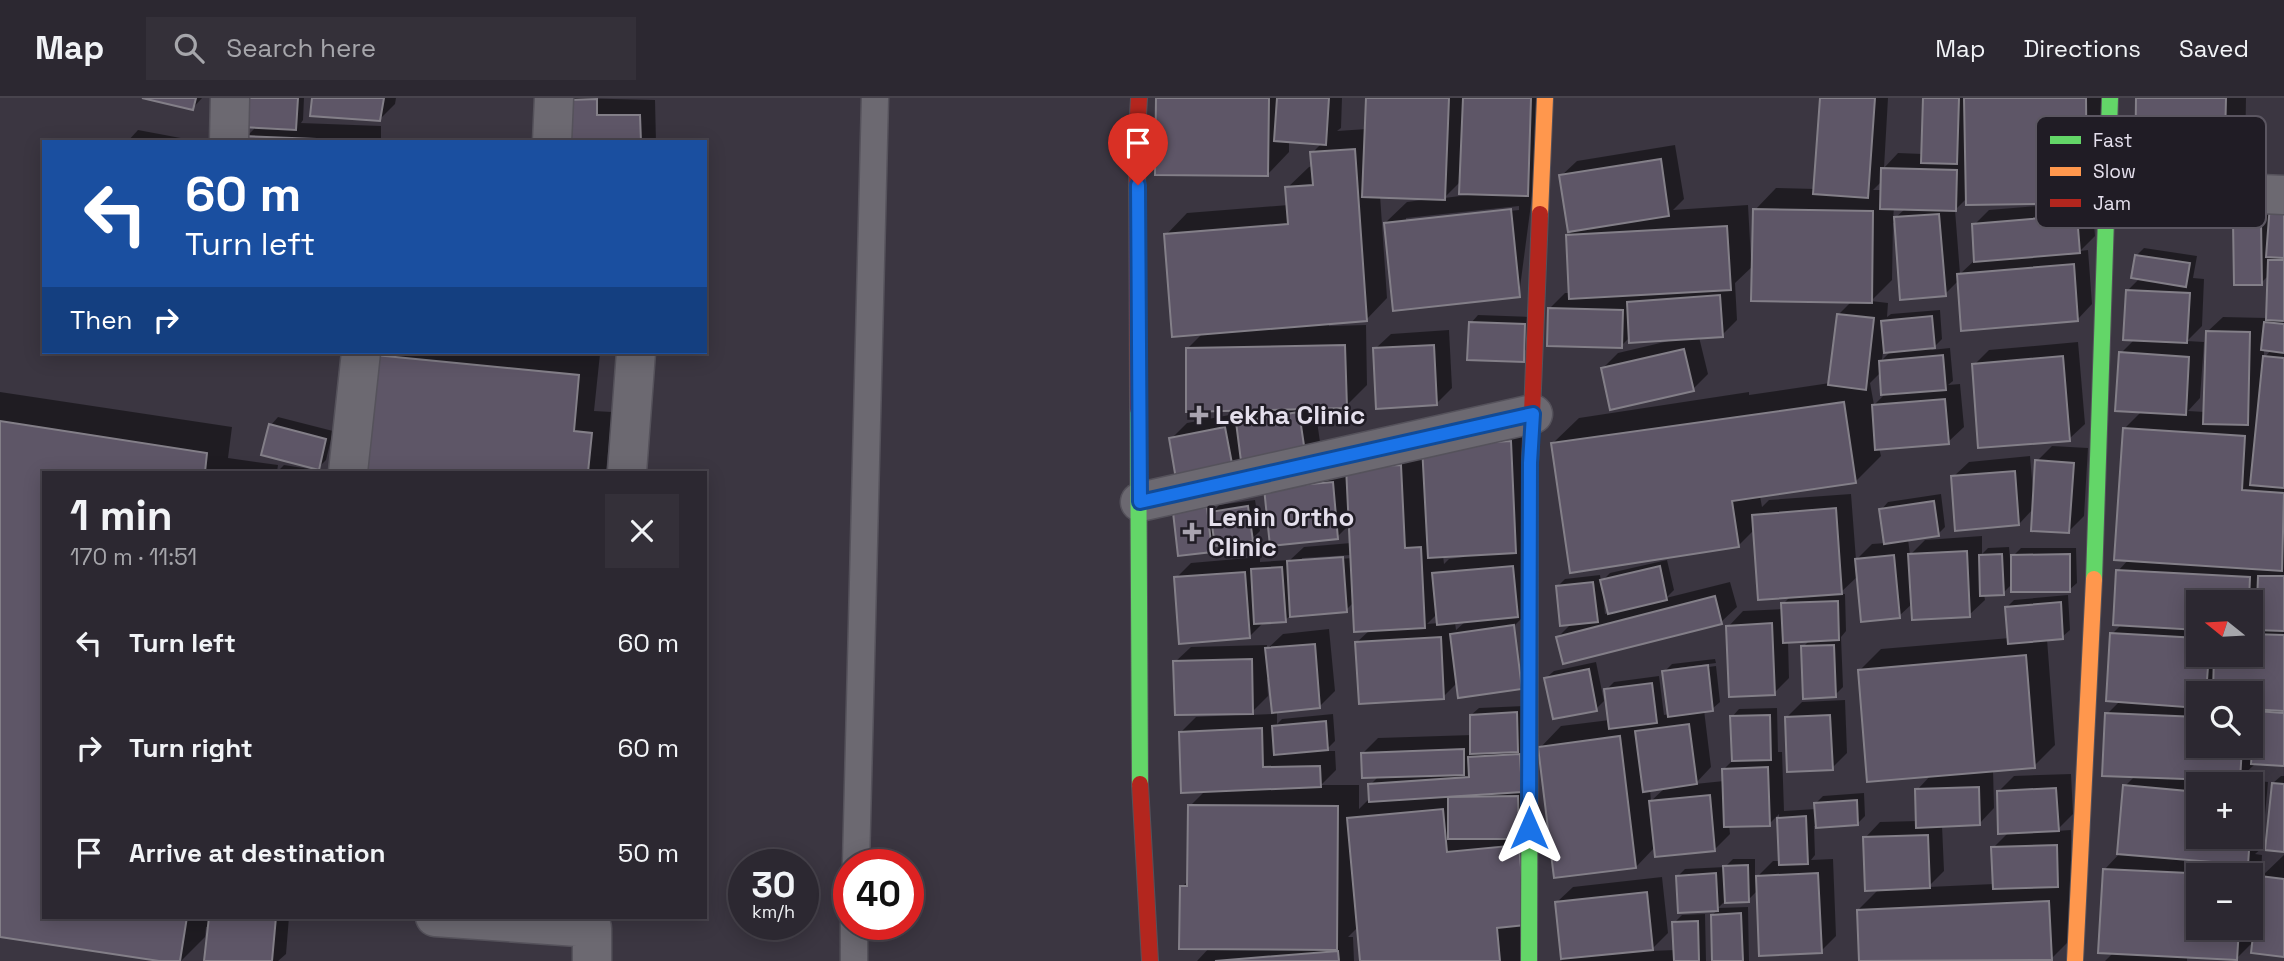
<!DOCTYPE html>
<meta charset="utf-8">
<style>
body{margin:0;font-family:"Space Grotesk",sans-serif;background:#343039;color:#f1f3f6;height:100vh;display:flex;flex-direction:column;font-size:26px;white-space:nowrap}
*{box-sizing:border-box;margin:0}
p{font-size:23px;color:#a6a6ab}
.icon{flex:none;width:38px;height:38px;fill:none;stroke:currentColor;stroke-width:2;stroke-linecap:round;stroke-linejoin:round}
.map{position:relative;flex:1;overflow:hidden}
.sheet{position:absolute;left:42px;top:373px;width:665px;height:448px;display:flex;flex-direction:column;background:#2c2831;border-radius:0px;box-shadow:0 4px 18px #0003,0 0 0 2px #48444d}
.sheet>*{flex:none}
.banner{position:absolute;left:42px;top:42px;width:665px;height:214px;border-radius:0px;box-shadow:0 4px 18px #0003,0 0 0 2px #48444d;background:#1a4fa0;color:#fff;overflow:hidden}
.needle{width:46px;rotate:288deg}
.fabs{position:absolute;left:2186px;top:492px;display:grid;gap:14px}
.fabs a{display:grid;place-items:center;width:77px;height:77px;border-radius:0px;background:#2c2831;box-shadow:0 4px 18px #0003,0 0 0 2px #48444d;font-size:35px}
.speed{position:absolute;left:728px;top:751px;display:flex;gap:14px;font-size:35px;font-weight:700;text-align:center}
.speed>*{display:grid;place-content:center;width:91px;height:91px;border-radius:50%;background:#2c2831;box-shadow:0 4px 18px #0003,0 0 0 2px #48444d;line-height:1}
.speed small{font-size:18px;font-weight:400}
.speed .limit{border:10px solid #d22;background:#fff;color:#111}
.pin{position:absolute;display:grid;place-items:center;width:60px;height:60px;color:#fff;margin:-72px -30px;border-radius:50% 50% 50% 0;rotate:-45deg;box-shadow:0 0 7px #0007}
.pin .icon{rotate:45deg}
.me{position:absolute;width:77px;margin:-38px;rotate:0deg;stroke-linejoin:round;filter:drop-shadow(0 0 5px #0008)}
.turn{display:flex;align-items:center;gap:24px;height:147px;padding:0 28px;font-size:32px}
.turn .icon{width:91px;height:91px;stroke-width:2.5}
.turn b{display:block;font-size:49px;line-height:60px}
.then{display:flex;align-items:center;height:66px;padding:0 28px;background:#0003;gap:14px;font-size:26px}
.round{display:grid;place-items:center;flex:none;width:74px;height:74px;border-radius:0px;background:#343039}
.headline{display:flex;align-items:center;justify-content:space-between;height:119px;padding:0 28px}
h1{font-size:42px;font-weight:600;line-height:52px}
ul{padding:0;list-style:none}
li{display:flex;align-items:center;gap:21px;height:105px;padding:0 28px}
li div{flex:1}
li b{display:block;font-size:26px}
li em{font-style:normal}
header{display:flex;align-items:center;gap:42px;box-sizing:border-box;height:98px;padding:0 35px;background:#2c2831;border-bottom:2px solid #48444d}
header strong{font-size:33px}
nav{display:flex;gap:38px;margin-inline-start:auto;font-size:24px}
.search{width:490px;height:63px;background:#343039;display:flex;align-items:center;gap:18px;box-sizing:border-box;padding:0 24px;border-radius:0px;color:#a6a6ab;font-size:26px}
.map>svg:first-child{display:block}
.shadow{fill:#0007;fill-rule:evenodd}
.building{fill:#5e5667;stroke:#837f88;stroke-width:2}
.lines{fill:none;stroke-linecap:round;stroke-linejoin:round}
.lane-casing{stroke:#55525b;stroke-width:29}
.street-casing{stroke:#55525b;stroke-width:41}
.fast-casing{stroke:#55525b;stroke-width:18}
.slow-casing{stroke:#55525b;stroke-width:18}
.jam-casing{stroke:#55525b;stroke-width:18}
.lane{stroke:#6c6971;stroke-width:26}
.street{stroke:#6c6971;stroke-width:38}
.fast{stroke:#63d668;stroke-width:16}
.slow{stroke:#ff974d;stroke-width:16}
.jam{stroke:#b3261e;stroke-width:16}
.route-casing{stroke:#114b97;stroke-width:18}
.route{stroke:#1a73e8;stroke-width:12}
.poi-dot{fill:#a9a4b0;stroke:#201c25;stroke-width:2.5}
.labels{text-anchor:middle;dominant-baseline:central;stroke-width:5;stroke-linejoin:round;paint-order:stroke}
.poi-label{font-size:26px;font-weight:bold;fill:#e4dfec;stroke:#201c25;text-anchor:start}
.key{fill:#201c25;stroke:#5b5661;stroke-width:2}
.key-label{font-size:19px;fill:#e4dfec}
</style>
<header>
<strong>Map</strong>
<div class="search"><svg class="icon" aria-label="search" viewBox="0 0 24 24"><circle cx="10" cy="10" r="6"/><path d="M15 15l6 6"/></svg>Search here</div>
<nav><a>Map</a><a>Directions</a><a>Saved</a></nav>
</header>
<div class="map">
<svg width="2284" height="863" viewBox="0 0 2284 863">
<rect width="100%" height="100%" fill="#3b3641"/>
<g class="shadow">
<path d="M150,0H202L193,10Z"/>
<path d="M245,0H304L303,22L301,25L381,28V44H246V39L257,28Z"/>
<path d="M313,0H396L395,6L380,21Z"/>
<path d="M572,0L655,2L656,44H570Z"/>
<path d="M1157,0H1342L1341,30L1337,33L1367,31L1368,0H1545L1519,197L1385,125L1407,104L1429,101V99L1380,97L1387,200L1366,222L1329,225V228L1366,227L1367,287L1346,308L1315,309L1320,344L1233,374L1171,341L1187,325L1240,315L1241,321L1252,310L1187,251L1204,234L1166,137L1187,115L1289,107L1287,90L1309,69L1313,68L1312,55L1322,45L1289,43V54L1268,76ZM1461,83L1468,97L1444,100ZM1519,108V112L1406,124V120Z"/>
<path d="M1822,0H1888L1884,70L1898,55L1923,56L1925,0H2107L2108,82L2086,104L2092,103L2095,138L2080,153L2088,152L2092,206L2077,222L1959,182L1945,196L1896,124L1893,125L1892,182L1871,203L1888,205L1887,219L1891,216L1940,212L1942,241L1931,252L1950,250L1953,283L1948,287L1960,286L1964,329L1948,344L1879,350L1881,358L1855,384L1760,398L1762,409L1769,402L1851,396L1856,462L1872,446L1886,445L1881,412L1888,404L1941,396L1945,429L1938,436L1908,441L1910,457L1925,442L1982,438V456L1988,450L2009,449L2010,461L2021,450H2076L2077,485L2069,492L2013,485L2003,495L1984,496L1985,502L1969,517L1913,505L1899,518L1858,478L1839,496H1845L1846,533L1841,539L1843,589L1835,597L1803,549L1810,542L1788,543L1789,580L1774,595L1728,529L1743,513L1783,511V506L1791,498L1755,431L1738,448L1553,345L1579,320L1749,294V297L1830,285L1838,217L1852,203L1754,167L1735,185L1737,222L1722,237L1699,239L1708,276L1693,291L1603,270L1618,255L1673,242V240L1630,239L1621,248L1550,210L1565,195H1570L1567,138L1574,132L1561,78L1577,63L1675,47L1684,101L1673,112L1748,107L1751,162H1754L1755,112L1776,90L1816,91ZM1882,83V92H1873ZM1968,99L2050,104V107L1989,112L1974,127L1976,161L1960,176L1955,112ZM1894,109L1906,110L1893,122ZM1883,253H1891L1882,262ZM1881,274L1883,298L1874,307L1870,285Z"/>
<path d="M2138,0H2246L2245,59L2223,81Z"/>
<path d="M138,32L202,44H127Z"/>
<path d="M2284,94V667L2255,666L2239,681L2268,684L2262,750L2255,756L2262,757L2261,779L2284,757V858L2254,843L2237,860L2187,858V863H2105L2114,854L2105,771L2121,754L2125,688L2136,677L2107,616L2120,603L2112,536L2122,526L2118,473L2129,461L2124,331L2142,313L2121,255L2135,241L2127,193L2140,180L2136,158L2144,150L2197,158L2193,180L2204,181L2202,228L2187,243L2204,244L2200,300L2188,313L2205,314L2207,234L2223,219L2267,220L2269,177L2261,185L2234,124L2242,116H2271ZM2264,251H2272L2264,260ZM2198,504H2250V556H2198ZM2198,595H2250V648H2198ZM2198,686H2250V738H2198ZM2198,777H2250V830H2198Z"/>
<path d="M1478,217L1532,219L1531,255L1471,225Z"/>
<path d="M1449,232L1452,290L1436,306L1375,251L1391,236Z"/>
<path d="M2078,244L2085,326L2069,341L1974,267L1989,252Z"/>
<path d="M381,254H573L600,256L594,313L612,314L606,374H366L377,258Z"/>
<path d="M0,294L232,329L228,360L278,367L277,374L284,367L316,372L317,369L271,327L278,319L333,333L326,362L316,372L332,374H44V819H289L286,856L278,863H206L209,829H206L205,839L181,863L0,837Z"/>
<path d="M1531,323L1529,513L1443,599L1357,544L1370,532L1354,504L1346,512L1291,517L1285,522L1265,523L1249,539L1176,480L1191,465L1260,459V464L1290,462L1304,449L1351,445L1350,426L1337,439L1266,391ZM1464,456V459L1449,461L1444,466L1443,457ZM1351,457L1352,460L1302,464V460ZM1438,515L1439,525L1427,526ZM1466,523L1456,532L1455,524Z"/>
<path d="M2052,348L2088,350L2084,418L2069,433L2034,410L2019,426L1953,379L1969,364L2030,358L2033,393H2035L2037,363Z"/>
<path d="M1255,402L1260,433L1252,441L1218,446L1211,452L1175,415L1214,403L1215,412L1219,407Z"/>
<path d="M1667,462L1674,492L1666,500L1730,484L1737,509L1721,524L1558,539L1572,525L1557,489L1565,481L1600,477L1601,484L1610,475ZM1603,497H1605L1609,515L1605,516Z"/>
<path d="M2068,497L2070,532L2062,539L2047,541L2055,647L2034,668L1993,671L1994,710L1979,726L1942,727L1944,773L1928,789L1994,786L1993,750L2010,733L1998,694L2014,678L2071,676L2073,716L2056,733L2071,732L2073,839L2051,861L2014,863H1861L1858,812L1880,790L1865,740L1880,724L1918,723L1917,692L1932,676L1860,572L1881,551L2010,540L2007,509L2014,502Z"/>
<path d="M1329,531L1335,593L1319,609L1277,613V626L1282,621L1333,616L1335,643L1325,653H1335L1336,672L1321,687H1359V711L1371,699L1370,687L1379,678L1363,655L1378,640L1472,637L1471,617L1479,610L1524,608L1522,863H1362L1359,828L1348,839H1353L1354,863H1197L1210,849L1182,789L1189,782L1190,708L1206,692L1181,634L1196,619L1235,617V614L1175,564L1191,549L1267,547V551L1283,536ZM1267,581H1270L1274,616L1249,617L1268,598Z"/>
<path d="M1715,561L1716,565L1670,571V574L1716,568L1720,604L1712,611L1704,612L1711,669L1695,686L1724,683V671L1733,662L1732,619L1739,611L1777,610L1778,654H1782L1784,713L1816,711V705L1823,698L1864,695L1865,718L1858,725L1814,728L1815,757L1811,762L1833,761L1836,838L1821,853L1758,792L1748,802L1725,803L1718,810L1748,809L1749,863H1714L1712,817L1719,811L1679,813L1678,778L1685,771L1725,769L1733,761H1755V781L1773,763H1781L1779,716L1769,726L1729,727L1730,736L1715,751L1655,749L1636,769L1540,650L1561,628L1610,622L1606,592L1614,584L1659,578L1664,617L1669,616L1664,574L1672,566ZM1666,689L1651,703L1650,691Z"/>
<path d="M1596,564L1604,603L1596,611L1546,580L1554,573Z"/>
<path d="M1845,602L1847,655L1832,670L1787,619L1802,604Z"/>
<path d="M2281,678H2284V752L2273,685Z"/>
<path d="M1662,779L1668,835L1650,853L1675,852L1674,825L1682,817L1705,816L1706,863H1561L1563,861L1557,804L1573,789Z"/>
</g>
<g class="building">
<path d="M142,0H196L193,12Z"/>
<path d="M244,0H298L296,32L242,29Z"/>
<path d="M312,0H384L380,23L310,18Z"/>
<path d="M1156,0H1269L1268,78L1155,77Z"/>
<path d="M1277,0H1329L1326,47L1274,43Z"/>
<path d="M1366,0H1449L1445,102L1362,99Z"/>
<path d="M1463,0H1531L1528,98L1459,96Z"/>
<path d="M1820,0H1875L1868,100L1813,96Z"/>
<path d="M1923,0H1959L1957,66L1921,65Z"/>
<path d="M1964,0H2086L2087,105L1966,107Z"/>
<path d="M2136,0H2226L2224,82L2135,80Z"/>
<path d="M597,1V17H640L641,44H568V2Z"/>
<path d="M244,38L367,43L244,44Z"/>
<path d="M1355,51L1367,223L1172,239L1164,136L1288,126L1285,89L1313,87L1310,54Z"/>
<path d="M1661,61L1669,118L1568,134L1559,77Z"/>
<path d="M1881,70L1957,72L1956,113L1880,111Z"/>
<path d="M2270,106L2284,107V160L2266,159Z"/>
<path d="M1511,111L1520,199L1393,213L1384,125Z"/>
<path d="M1753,111L1873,113L1872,205L1751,203Z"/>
<path d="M1939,116L1946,198L1900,202L1894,119Z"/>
<path d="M2077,117L2080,155L1974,164L1972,126Z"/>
<path d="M2233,123H2261L2262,187H2234Z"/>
<path d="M1727,128L1731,192L1569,201L1566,137Z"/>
<path d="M2135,157L2190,165L2186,189L2131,180Z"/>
<path d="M2268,162H2284V223L2266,222Z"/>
<path d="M2074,166L2078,223L1961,233L1957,176Z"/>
<path d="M2126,192L2190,195L2187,245L2123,242Z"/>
<path d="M1720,197L1723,239L1629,245L1627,204Z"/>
<path d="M1548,210L1623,212L1622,250L1547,248Z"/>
<path d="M1837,216L1874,220L1866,292L1828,287Z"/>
<path d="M1932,218L1935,250L1884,255L1881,223Z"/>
<path d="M1469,224L1525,226L1524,264L1467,262Z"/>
<path d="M2264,224L2284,226V255L2261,252Z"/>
<path d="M2206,233L2250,234L2248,327L2203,326Z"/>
<path d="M1345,247L1347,310L1186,314V250Z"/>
<path d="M1434,247L1437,307L1376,311L1373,250Z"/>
<path d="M1684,251L1694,293L1610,312L1601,270Z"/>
<path d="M2119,254L2189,259L2186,317L2115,313Z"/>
<path d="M375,257L579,277L574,333L592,335L588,374H364Z"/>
<path d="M1943,257L1946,292L1881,297L1879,263Z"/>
<path d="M2063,258L2070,343L1978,350L1972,266Z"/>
<path d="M2263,258L2284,260V390L2250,387Z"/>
<path d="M1945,301L1949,346L1875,352L1872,307Z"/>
<path d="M1844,304L1856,385L1732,403L1739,449L1570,475L1551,345Z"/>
<path d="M1299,314L1306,361L1242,371L1236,324Z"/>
<path d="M0,323L207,355L205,374H44V819H187L180,863H159L0,839Z"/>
<path d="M269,326L326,341L319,372L261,357Z"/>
<path d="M1225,329L1234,376L1177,387L1169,340Z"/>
<path d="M2123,330L2245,338L2242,392L2284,395L2282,473L2114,462Z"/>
<path d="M1511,343L1516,455L1428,460L1422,348Z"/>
<path d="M2035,362L2074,365L2069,435L2031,433Z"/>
<path d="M1401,367L1405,450L1421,449L1425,530L1354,534L1346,369Z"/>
<path d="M2015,373L2019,427L1955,433L1951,378Z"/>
<path d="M1333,384L1338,441L1270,448L1264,390Z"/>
<path d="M1934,403L1939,438L1884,446L1879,411Z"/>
<path d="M1248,408L1253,443L1215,448L1210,414Z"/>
<path d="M1207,409L1212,454L1178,458L1173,414Z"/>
<path d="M1836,410L1842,496L1758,502L1752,417Z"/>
<path d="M1967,453L1970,519L1912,522L1908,456Z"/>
<path d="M2002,456L2004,497L1980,498L1979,457Z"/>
<path d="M2070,456V494H2011V457Z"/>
<path d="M1894,457L1900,520L1861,524L1855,461Z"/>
<path d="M1343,459L1347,514L1290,519L1287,463Z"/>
<path d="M1513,468L1518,519L1437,527L1432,475Z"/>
<path d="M1660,468L1667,502L1608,516L1600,482Z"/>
<path d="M1282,469L1286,524L1254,526L1251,471Z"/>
<path d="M2116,472L2250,479L2249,504H2198V532L2113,527Z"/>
<path d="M1245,474L1250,540L1179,546L1174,479Z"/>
<path d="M2258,478H2284V533L2256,532Z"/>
<path d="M1593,484L1598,524L1560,528L1556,488Z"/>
<path d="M1715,498L1722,526L1563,566L1556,539Z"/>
<path d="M1838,503L1839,542L1783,545L1781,505Z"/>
<path d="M2061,504L2063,541L2008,546L2005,509Z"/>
<path d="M1772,525L1775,597L1729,599L1726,528Z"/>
<path d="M1514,527L1522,591L1458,600L1450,536Z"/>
<path d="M2110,535L2198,540V556H2209L2206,595H2198V610L2106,603Z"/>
<path d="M2250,536L2284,537V613L2250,611V595H2213L2214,556H2250Z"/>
<path d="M1441,539L1444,601L1359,606L1355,544Z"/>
<path d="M1315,546L1320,610L1272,615L1265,550Z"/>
<path d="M1834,547L1836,599L1803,601L1801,548Z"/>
<path d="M2026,557L2035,670L1867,684L1858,572Z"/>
<path d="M1252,561L1253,616L1175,617L1173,563Z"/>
<path d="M1708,567L1713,613L1668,619L1662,573Z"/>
<path d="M1589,571L1597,613L1553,621L1544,580Z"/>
<path d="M1652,585L1657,625L1609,631L1604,591Z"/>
<path d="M2255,613L2284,615V668L2251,666Z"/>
<path d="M1517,614L1518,654L1470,656V617Z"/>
<path d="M2105,615L2198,619V648H2242L2240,683L2102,678Z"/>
<path d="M1770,617L1771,662L1732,663L1730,618Z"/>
<path d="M1830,617L1833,672L1787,674L1785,619Z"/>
<path d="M1326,623L1328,652L1274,657L1272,628Z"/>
<path d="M1689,626L1697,686L1643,694L1635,633Z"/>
<path d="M1262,630L1263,669L1320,668L1321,689L1181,695L1179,634Z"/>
<path d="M1620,638L1636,770L1554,780L1538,649Z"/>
<path d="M1464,651V677L1362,680L1361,655Z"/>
<path d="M1520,656L1522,694L1369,704L1368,686L1469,679L1468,659Z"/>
<path d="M1768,669L1770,728L1724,729L1722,671Z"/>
<path d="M2272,685L2284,686V754L2265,752Z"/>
<path d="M2123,687L2198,694V738H2250L2248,767L2117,756Z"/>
<path d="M1979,689L1980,727L1916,730L1915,691Z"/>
<path d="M2056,690L2059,733L1998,736L1997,693Z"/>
<path d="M1710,697L1715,753L1655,759L1649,703Z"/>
<path d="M1518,698L1519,741H1448V699Z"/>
<path d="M1857,702L1858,727L1816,730L1814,705Z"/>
<path d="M1188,707L1338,708L1337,852L1179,851L1180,788H1187Z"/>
<path d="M1443,711L1447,754L1519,747L1526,827L1497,830L1500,863H1360L1347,720Z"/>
<path d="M1806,718L1808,766L1779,767L1777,720Z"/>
<path d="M1928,737L1930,790L1865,793L1863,739Z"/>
<path d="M2057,747L2058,789L1993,791L1991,749Z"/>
<path d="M1748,767L1749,804L1725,805L1723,768Z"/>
<path d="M2103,771L2232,777H2198V830H2239L2237,862L2098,855Z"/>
<path d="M1716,775L1718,813L1678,815L1676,778Z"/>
<path d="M1818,775L1822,855L1759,858L1756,778Z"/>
<path d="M2260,778L2284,781V859L2251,855Z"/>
<path d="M1647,794L1653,852L1561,861L1555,804Z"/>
<path d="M2049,803L2052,862L1859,863L1857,812Z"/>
<path d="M1741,815L1743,863H1712L1711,817Z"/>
<path d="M209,819H276L272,863H204Z"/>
<path d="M1698,823L1699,863H1674L1672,824Z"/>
<path d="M1338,853L1339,863H1215Z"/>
</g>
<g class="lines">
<defs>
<g id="lane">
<path d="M856,766L875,0"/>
<path d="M854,863V826"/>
</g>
<g id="street">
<path d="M229,44L230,0"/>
<path d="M552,44L554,0"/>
<path d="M2108,89L2284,97"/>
<path d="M348,374L361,254"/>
<path d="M627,374L636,254"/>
<path d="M1140,404L1533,316"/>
<path d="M435,819L592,830V863"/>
</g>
<g id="fast">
<path d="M1138,311L1140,686"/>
<path d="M2094,481L2110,0"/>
<path d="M1529,863L1530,516"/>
</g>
<g id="slow">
<path d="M1540,116L1545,0"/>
<path d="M2075,863L2094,481"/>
</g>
<g id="jam">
<path d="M1138,311L1137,34L1139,0"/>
<path d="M1530,516V365L1540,116"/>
<path d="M1140,686L1150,863"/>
</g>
</defs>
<use href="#lane" class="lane-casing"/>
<use href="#street" class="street-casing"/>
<use href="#fast" class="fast-casing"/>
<use href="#slow" class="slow-casing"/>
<use href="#jam" class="jam-casing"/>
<use href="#lane" class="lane"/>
<use href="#street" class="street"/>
<use href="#fast" class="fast"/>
<use href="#slow" class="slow"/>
<use href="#jam" class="jam"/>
</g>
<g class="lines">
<defs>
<path id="route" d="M1138,87L1140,404L1533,316L1530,365L1529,730"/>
</defs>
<use href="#route" class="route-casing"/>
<use href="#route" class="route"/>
</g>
<g class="poi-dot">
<path d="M1195.5 306.5h7v7h7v7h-7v7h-7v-7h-7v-7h7z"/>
<path d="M1188.5 423.5h7v7h7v7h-7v7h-7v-7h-7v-7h7z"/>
</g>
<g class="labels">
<g class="poi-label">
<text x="1215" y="317">Lekha Clinic</text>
<text x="1208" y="419">Lenin Ortho<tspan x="1208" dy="30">Clinic</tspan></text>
</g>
</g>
<rect x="2036" y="18" width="230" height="112" rx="10" class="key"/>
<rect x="2050" y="38" width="31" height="8" fill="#63d668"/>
<rect x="2050" y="69" width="31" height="9" fill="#ff974d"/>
<rect x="2050" y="101" width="31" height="8" fill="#b3261e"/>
<g class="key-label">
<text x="2093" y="49">Fast</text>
<text x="2093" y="80">Slow</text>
<text x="2093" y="112">Jam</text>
</g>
</svg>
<div class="fabs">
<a><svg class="needle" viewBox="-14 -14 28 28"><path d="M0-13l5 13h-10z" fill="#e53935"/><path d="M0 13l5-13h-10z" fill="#a6a6ab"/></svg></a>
<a><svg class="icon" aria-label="search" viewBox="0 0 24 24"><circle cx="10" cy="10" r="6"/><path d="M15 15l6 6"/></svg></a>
<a>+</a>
<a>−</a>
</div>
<div class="speed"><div>30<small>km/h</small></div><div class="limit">40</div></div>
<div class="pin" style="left:1138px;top:87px;background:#d93025"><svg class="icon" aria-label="arrive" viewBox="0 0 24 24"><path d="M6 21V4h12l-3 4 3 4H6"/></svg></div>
<svg class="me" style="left:1529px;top:730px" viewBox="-20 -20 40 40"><path d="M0-17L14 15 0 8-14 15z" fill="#1a73e8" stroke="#fff" stroke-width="4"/></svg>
<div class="banner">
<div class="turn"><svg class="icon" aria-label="left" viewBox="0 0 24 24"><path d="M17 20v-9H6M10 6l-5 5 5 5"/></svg><div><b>60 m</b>Turn left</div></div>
<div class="then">Then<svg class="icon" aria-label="right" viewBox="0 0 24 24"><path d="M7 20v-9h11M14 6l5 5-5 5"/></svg></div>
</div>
<section class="sheet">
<div class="headline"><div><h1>1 min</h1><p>170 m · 11:51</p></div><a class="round"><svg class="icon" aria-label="close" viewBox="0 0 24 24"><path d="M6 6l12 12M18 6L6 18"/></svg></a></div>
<ul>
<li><svg class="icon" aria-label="left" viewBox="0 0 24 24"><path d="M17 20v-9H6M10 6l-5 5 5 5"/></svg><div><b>Turn left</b></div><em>60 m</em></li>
<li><svg class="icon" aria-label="right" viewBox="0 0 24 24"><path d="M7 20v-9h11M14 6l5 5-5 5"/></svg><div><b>Turn right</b></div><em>60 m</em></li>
<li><svg class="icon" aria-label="arrive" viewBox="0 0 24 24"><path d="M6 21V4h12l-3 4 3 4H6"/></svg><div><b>Arrive at destination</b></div><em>50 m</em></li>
</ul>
</section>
</div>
